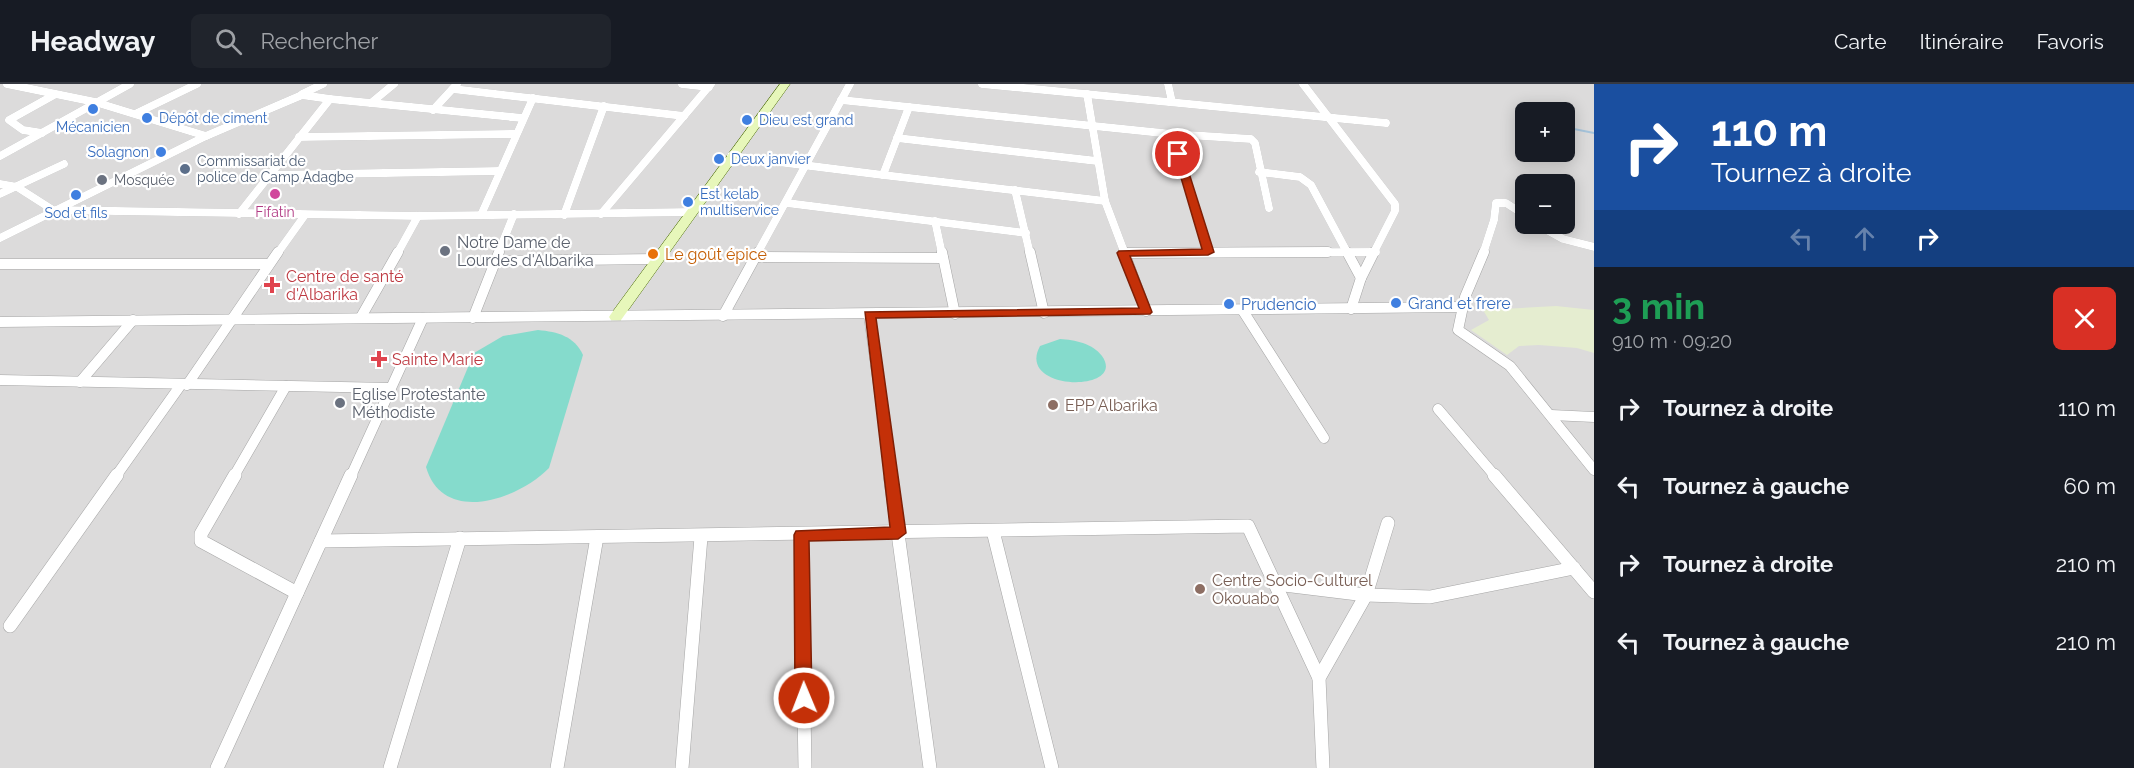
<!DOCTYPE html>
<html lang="fr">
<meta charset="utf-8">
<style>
body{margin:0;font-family:Raleway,sans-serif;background:#20242c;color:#f1f3f6;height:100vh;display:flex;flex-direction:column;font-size:22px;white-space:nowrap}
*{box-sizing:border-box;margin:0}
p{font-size:20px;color:#9ea1a6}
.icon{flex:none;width:33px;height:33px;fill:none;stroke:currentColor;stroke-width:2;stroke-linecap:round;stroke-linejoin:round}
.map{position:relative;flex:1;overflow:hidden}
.drawer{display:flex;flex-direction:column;background:#171b24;width:540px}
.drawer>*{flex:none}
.banner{background:#1a4fa0;color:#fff;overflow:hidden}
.tools{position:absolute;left:1515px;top:18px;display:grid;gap:12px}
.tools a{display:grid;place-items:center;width:60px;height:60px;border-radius:9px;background:#171b24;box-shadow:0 3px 15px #0003;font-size:30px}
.pin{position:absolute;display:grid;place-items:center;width:51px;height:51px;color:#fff;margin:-26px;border:3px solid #fff;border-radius:50%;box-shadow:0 2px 6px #0007}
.me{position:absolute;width:66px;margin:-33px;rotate:359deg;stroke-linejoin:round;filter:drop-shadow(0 0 4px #0008)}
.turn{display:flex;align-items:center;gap:21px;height:126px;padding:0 18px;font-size:27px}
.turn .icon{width:78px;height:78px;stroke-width:2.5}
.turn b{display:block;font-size:42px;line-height:51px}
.lanes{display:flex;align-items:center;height:57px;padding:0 18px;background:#0003;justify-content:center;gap:30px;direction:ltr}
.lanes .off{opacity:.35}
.round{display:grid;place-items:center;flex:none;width:63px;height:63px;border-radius:9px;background:#20242c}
.summary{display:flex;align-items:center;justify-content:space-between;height:102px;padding:0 18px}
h1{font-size:36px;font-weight:700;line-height:45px;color:#1e9e55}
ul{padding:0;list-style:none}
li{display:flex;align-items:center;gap:18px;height:78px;padding:0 18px}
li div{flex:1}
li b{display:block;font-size:22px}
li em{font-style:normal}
header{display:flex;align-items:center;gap:36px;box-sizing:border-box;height:84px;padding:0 30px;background:#171b24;border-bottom:2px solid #363941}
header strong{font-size:28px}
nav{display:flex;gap:33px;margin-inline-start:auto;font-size:21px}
.search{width:420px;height:54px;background:#20242c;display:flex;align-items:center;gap:15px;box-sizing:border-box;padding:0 21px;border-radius:9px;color:#9ea1a6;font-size:22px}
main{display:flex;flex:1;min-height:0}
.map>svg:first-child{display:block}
.residential{fill:#dcdbdb;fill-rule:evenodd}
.farmland{fill:#e5edd0}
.pitch{fill:#85dbcc}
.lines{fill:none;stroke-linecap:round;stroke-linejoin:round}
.stream{stroke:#a6c4db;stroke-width:2}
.street-far2-casing{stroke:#a5a5a5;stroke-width:8}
.street-far1-casing{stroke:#a5a5a5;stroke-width:11}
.street-casing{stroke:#a5a5a5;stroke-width:14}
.secondary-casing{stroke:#507109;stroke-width:1}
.street-far2{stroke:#fff;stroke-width:8}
.street-far1{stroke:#fff;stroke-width:10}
.street{stroke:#fff;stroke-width:13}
.secondary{fill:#e7f7ba;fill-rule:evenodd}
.route{fill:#c43008;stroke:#7f1f05;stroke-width:1.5}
.shop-dot{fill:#3f7fe0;stroke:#fff;stroke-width:2}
.service-dot{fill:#5c6f8a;stroke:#fff;stroke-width:2}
.worship-dot{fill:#6b7280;stroke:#fff;stroke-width:2}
.hotel-dot{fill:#d1479c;stroke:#fff;stroke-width:2}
.food-dot{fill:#e8710a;stroke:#fff;stroke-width:2}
.health-dot{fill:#e0444e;stroke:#fff;stroke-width:2}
.education-dot{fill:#8d6e63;stroke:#fff;stroke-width:2}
.labels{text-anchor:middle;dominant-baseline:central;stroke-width:4.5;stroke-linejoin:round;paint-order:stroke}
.far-shop-label{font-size:14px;fill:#366cbe;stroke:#fff;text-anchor:start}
.far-service-label{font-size:14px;fill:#4e5e75;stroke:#fff;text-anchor:start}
.far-worship-label{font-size:14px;fill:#5b616d;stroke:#fff;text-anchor:start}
.far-hotel-label{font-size:14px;fill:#b23c85;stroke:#fff}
.worship-label{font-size:16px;fill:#5b616d;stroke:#fff;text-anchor:start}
.food-label{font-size:16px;fill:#c56008;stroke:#fff;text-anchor:start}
.health-label{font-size:16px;fill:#be3a42;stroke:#fff;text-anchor:start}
.shop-label{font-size:16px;fill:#366cbe;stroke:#fff;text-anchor:start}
.education-label{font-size:16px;fill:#785e54;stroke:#fff;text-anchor:start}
</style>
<header>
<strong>Headway</strong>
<div class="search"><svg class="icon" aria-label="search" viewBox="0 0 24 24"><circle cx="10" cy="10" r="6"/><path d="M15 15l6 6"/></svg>Rechercher</div>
<nav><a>Carte</a><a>Itinéraire</a><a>Favoris</a></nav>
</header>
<main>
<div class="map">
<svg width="1594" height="684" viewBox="0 0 1594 684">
<rect width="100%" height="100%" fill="#efede4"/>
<path class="residential" d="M0,0H1594V684H0ZM1526,28H1564V68H1526ZM1526,100H1564V140H1526Z"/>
<path class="farmland" d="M1556,222L1594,226V269L1577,264L1539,261L1519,262L1507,271L1471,246L1489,236L1483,226Z"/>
<g class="pitch">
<path d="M538,246C558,248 574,252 583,271L549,384C519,415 443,442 426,383L474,269L503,252Z"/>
<path d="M1060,255C1075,256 1092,259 1102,272C1128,309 1015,308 1040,262Z"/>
</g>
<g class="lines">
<path class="stream" d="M1564,43L1594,49"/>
<defs>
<g id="street-far2">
<path d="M682,0L709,3"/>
<path d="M982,0L1386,39"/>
<path d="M1168,0L1172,18"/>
<path d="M1303,0L1395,120V127L1373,170"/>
<path d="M453,5L684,32"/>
<path d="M302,10L323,0"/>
<path d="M1087,10L1105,117L1125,170"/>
<path d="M841,16L1172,50L1251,55L1255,59L1269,124"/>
<path d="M371,19L394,0"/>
<path d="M909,23L883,91L1105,117"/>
<path d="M433,26L457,0"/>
<path d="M137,29L197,0"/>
<path d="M42,49L23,46L9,36L54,11"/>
<path d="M1172,50L1208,168"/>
<path d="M206,52L302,11L330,15"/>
<path d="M299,53L515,50"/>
<path d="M897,54L1097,77"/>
<path d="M0,72L130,0"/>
<path d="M731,72L883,91"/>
<path d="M1259,88L1300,93L1311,101L1348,170"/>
<path d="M270,91L499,87"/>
<path d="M0,100L17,103L53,126L418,132L691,128"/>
<path d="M1015,106L1030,170"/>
<path d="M0,110L64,80"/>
<path d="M787,119L1026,149"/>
<path d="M239,130L330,15L522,34"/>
<path d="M601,130L711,0"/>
<path d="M481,131L533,14"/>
<path d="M564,131L604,22"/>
<path d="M935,137L942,170"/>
<path d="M1536,140L1563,155L1594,163"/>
<path d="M0,154L206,52L95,18L7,0"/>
<path d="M1123,169L1376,168"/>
<path d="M277,170L305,131"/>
<path d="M397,170L418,132"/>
<path d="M498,170L514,130"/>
<path d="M757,170L850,0"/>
<path d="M1483,170L1494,136L1496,119H1506L1526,132"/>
</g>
<g id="street-far1">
<path d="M942,168L955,230"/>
<path d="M1030,168L1044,229"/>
<path d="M1124,168L1146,227"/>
<path d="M1347,168L1361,194"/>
<path d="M1484,168L1465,213L1458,246L1510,282L1594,386"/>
<path d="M1123,169L1328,168"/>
<path d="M754,173L943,174"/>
<path d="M495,177L657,175"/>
<path d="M0,180H269"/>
<path d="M1351,225L1361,194L1374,168"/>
<path d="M1243,227L1324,354"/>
<path d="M869,231L891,392"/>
<path d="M723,232L758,168"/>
<path d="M361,233L398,168"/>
<path d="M473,234L499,168"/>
<path d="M0,238L1460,223"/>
<path d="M0,296L391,304"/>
<path d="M80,298L133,236"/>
<path d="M187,301L278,168"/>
<path d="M1438,325L1495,392"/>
<path d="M1551,331L1594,333"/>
<path d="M116,392L180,302"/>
<path d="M234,392L286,302"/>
<path d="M351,392L423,234"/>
</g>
<g id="street">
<path d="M235,391L201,450V457L297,509"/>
<path d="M890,391L930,684"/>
<path d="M1494,391L1594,508"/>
<path d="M993,447L1052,684"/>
<path d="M801,451L805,684"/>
<path d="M321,457L1248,442L1319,594"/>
<path d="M1276,500L1366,511L1430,513L1574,484"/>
<path d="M10,542L117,391"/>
<path d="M217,684L351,391"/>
<path d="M390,684L460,454"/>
<path d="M557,684L597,453"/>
<path d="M682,684L701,453"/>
<path d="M1323,684L1319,594L1366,511L1388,439"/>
</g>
<path id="secondary" d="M780,0H790L621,236H611L609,233L611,230Z"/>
</defs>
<use href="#street-far2" class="street-far2-casing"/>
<use href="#street-far1" class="street-far1-casing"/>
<use href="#street" class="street-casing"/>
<use href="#secondary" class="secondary-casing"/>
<use href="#street-far2" class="street-far2"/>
<use href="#street-far1" class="street-far1"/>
<use href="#street" class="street"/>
<use href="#secondary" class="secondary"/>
</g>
<path class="route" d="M1178,67L1183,70L1214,168L1208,171L1130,172L1152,228L1150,230L876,234L906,449L898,455L809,457L812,614L810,620L804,622L797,620L795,614L794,451L796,447L890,443L865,228L1139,224L1117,169L1119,167L1202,165L1174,70Z"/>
<g class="shop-dot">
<circle cx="93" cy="25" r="6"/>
<circle cx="147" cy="34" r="6"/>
<circle cx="747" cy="36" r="6"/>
<circle cx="161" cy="68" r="6"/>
<circle cx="719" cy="75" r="6"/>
<circle cx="76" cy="111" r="6"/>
<circle cx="688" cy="118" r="6"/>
<circle cx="1396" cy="219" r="6"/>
<circle cx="1229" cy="220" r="6"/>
</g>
<circle class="service-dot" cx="185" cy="85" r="6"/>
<g class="worship-dot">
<circle cx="102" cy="96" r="6"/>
<circle cx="445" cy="167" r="6"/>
<circle cx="340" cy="319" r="6"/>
</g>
<circle class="hotel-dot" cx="275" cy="110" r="6"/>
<circle class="food-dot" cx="653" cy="170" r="6"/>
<g class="health-dot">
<path d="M269 192h6v6h6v6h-6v6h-6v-6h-6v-6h6z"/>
<path d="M376 266h6v6h6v6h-6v6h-6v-6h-6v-6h6z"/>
</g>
<g class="education-dot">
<circle cx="1053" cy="321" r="6"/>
<circle cx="1200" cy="505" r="6"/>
</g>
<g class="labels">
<g class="far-shop-label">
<text x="159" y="34">Dépôt de ciment</text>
<text x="759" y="36">Dieu est grand</text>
<text x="93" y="43" text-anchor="middle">Mécanicien</text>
<text x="149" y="68" text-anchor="end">Solagnon</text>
<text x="731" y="75">Deux janvier</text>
<text x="700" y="110">Est kelab<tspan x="700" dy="16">multiservice</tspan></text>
<text x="76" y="129" text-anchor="middle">Sod et fils</text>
</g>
<g class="far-service-label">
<text x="197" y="77">Commissariat de<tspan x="197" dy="16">police de Camp Adagbe</tspan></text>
</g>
<g class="far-worship-label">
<text x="114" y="96">Mosquée</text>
</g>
<g class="far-hotel-label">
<text x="275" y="128">Fifatin</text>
</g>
<g class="worship-label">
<text x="457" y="158">Notre Dame de<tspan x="457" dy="18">Lourdes d'Albarika</tspan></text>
<text x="352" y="310">Eglise Protestante<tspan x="352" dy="18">Méthodiste</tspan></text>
</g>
<g class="food-label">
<text x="665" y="170">Le goût épice</text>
</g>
<g class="health-label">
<text x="286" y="192">Centre de santé<tspan x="286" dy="18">d'Albarika</tspan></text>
<text x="392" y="275">Sainte Marie</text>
</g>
<g class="shop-label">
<text x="1408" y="219">Grand et frere</text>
<text x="1241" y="220">Prudencio</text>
</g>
<g class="education-label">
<text x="1065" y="321">EPP Albarika</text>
<text x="1212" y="496">Centre Socio-Culturel<tspan x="1212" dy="18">Okouabo</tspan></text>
</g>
</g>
</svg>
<div class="tools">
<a>+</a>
<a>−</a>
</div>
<div class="pin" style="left:1178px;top:70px;background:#d93025"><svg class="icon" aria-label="arrive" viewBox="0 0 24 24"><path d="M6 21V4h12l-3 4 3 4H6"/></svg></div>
<svg class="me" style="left:804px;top:614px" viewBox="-20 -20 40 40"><circle r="17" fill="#c43008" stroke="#fff" stroke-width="3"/><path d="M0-11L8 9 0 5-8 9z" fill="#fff"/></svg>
</div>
<section class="drawer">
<div class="banner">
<div class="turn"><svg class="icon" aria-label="right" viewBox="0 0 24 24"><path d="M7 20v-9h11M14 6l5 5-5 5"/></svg><div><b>110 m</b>Tournez à droite</div></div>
<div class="lanes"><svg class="icon off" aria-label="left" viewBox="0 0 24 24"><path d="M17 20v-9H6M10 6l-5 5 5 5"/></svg><svg class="icon off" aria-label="ahead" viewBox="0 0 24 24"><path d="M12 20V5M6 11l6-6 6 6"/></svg><svg class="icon" aria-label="right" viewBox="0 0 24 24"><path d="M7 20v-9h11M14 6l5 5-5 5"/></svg></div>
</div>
<div class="summary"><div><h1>3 min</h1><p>910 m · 09:20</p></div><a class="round" style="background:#d93025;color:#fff"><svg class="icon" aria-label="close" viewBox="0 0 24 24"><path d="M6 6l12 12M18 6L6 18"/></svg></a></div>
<ul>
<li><svg class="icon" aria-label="right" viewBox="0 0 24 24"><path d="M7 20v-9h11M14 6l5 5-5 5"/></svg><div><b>Tournez à droite</b></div><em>110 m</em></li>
<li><svg class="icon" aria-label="left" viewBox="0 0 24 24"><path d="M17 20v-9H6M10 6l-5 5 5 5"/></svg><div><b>Tournez à gauche</b></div><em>60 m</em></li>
<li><svg class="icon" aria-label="right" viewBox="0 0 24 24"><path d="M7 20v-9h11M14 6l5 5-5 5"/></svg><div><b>Tournez à droite</b></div><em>210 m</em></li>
<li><svg class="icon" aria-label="left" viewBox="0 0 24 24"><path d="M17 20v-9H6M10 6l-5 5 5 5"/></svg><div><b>Tournez à gauche</b></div><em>210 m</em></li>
</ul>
</section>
</main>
